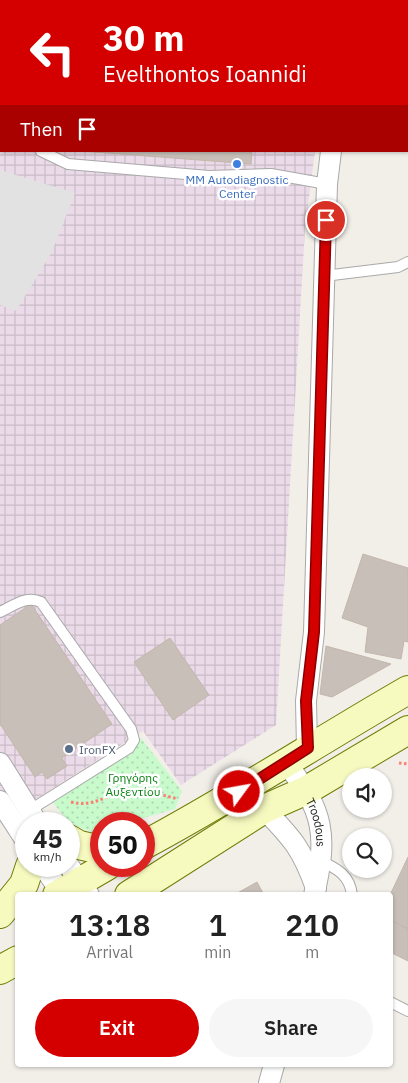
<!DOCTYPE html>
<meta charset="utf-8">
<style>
body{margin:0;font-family:"IBM Plex Sans",sans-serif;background:#f6f6f6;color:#222;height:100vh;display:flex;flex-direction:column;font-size:19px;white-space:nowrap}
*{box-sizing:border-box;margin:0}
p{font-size:16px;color:#767676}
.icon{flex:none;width:28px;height:28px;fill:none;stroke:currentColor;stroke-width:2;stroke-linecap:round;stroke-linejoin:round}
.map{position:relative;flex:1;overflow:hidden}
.side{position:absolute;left:15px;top:892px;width:378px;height:175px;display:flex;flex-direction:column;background:#fff;border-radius:5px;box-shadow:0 1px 4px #0004}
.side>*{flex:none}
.banner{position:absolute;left:0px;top:0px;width:409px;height:152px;box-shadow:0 1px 4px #0004;background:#d40000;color:#fff;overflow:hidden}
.controls{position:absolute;left:342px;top:768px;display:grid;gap:10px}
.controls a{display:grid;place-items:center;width:50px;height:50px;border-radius:50%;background:#fff;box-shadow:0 1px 4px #0004;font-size:25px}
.speed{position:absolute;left:15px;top:812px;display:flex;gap:10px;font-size:25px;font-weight:700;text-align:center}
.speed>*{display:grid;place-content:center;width:65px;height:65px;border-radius:50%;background:#fff;box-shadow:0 1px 4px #0004;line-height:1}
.speed small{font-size:12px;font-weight:400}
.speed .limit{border:8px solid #d22;background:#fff;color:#111}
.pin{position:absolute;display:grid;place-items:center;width:42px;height:42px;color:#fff;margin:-21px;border:2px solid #fff;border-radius:50%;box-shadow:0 1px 5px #0007}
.me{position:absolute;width:55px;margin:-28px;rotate:58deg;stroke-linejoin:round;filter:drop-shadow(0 0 4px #0008)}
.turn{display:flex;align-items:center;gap:18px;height:105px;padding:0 20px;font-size:22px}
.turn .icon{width:65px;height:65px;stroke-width:2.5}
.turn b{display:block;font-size:35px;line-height:42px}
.then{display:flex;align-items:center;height:48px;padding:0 20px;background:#0003;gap:10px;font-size:19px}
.eta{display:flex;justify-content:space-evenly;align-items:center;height:85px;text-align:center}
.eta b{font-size:30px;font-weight:600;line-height:35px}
.action{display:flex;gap:10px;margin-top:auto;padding:10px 20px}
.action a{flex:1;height:58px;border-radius:30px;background:#d40000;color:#fff;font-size:20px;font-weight:600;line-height:58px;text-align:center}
.action a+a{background:#f6f6f6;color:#222}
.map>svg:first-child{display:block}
.industrial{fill:url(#industrial-grid)}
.park{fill:url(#park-dots)}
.parking{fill:#e2e2e2}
.building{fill:#c7bfb8;stroke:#c4b6ab}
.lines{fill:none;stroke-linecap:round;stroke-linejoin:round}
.lane-casing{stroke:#a9a9a9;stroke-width:12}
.street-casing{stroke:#a9a9a9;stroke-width:22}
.secondary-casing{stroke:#707d05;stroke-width:30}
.path{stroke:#fa8072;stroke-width:3;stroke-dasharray:2.5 2.5;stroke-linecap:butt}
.lane{stroke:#fff;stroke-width:10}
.street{stroke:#fff;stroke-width:20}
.secondary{stroke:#f7fabf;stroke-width:28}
.route-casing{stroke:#8a0000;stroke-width:12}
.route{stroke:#d40000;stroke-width:9}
.shop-dot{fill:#3f7fe0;stroke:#fff;stroke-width:2}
.service-dot{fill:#5c6f8a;stroke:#fff;stroke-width:2}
.labels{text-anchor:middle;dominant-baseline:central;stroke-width:5;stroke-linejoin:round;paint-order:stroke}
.shop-label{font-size:12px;fill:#366cbe;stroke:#fff}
.service-label{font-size:12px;fill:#4e5e75;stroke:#fff;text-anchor:start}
.park-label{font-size:12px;fill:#0c8416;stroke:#fff}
.street-label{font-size:12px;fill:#222;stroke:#fff}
</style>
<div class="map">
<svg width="408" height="1083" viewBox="0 0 408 1083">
<defs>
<pattern id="industrial-grid" width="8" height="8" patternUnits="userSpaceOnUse" patternTransform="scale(1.25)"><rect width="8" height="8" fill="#ebdbe8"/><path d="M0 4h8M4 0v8" fill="none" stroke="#c9bcc7"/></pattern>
<pattern id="park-dots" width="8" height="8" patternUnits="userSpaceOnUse" patternTransform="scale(1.25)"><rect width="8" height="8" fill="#c8facc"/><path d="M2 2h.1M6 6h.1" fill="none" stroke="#acd6af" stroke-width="1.8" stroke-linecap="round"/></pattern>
</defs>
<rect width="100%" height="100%" fill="#f2efe9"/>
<path class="industrial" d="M0,0H333L1,1V151H315L305,229L276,725L181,785L143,731L0,822Z"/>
<path class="park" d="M141,738L182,791L175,809L123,824H101L99,834C72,827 63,818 48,795Z"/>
<path class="parking" d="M0,170L75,193L52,252L16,311L0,305Z"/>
<g class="building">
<path d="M0,0H68L1,1V9Z"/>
<rect x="0" y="48" width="1" height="74"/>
<path d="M81,151H252L251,164Z"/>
<path d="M363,554L408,568V642L404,641L401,659L365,652L368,627L342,618Z"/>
<path d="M31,604L112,724L62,758L67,766L47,779L42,772L35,777L0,724V625Z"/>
<path d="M170,638L209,695L173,720L134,662Z"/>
<path d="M326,646L391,664L332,697L320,694Z"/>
<path d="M408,857V929L390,920V895Z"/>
<path d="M257,882L264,895H234Z"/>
<path d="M390,920L408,929V961L390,952Z"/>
</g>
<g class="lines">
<defs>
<g id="lane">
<path d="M229,0L237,1"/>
<path d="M114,1L118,0"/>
<path d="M41,151L68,164L209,176L271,174L327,184"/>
<path d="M324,276L398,267L408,262"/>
<path d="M0,612C13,606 26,595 41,602L131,729L134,740L129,748L30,810"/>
<path d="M321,861C338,869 350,876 352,895"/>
<path d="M390,1002L408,1011"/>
</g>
<g id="street">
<path d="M349,1V0"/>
<path d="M307,748L306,701L314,632L327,184L331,151"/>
<path d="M0,763L38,824"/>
<path id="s1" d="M286,763C324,811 328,835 314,895"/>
<path d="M0,801L26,841"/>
<path d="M264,809C293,839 302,849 316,888"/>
<path d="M43,866L63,895"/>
<path d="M69,866L89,895"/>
<path d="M269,1083L274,1065"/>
</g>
<g id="secondary">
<path d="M69,839L79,845L101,850"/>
<path d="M144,845C234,797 319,741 408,690"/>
<path d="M57,895L107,866"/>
<path d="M129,895L264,809L307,790L408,730"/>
<path d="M0,914L24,884L30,866"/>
<path d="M0,970L18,960"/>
</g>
</defs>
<use href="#lane" class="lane-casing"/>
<use href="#street" class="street-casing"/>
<use href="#secondary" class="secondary-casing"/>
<g class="path">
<path d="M399,763L408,764"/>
<path d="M71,802C94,808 106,794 128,791C146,789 161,795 178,799"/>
</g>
<use href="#lane" class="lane"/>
<use href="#street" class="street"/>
<use href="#secondary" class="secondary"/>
</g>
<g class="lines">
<defs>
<path id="route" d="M239,792L308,748L306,701L314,632L326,220"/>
</defs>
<use href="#route" class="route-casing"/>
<use href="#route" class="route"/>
</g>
<circle class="shop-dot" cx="237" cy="164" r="5"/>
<circle class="service-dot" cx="69" cy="749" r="5"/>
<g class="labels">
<g class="shop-label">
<text x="237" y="179">MM Autodiagnostic<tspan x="237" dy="14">Center</tspan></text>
</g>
<g class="service-label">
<text x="79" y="749">IronFX</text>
</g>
<g class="park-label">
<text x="133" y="777">Γρηγόρης<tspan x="133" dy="14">Αυξεντίου</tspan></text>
</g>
<g class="street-label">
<text stroke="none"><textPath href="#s1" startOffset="68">Troodous</textPath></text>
</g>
</g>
</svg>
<div class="controls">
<a><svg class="icon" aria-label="sound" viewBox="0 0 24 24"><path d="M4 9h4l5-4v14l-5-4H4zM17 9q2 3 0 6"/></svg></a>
<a><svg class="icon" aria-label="search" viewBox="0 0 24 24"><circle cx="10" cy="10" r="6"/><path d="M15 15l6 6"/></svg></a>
</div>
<div class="speed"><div>45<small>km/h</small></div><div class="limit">50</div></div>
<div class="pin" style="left:326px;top:220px;background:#d93025"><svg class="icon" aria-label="arrive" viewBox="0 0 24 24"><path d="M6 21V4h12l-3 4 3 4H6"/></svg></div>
<svg class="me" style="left:239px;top:792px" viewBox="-20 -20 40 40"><circle r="17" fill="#d40000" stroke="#fff" stroke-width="3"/><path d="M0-11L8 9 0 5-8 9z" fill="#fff"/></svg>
<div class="banner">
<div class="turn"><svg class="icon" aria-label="left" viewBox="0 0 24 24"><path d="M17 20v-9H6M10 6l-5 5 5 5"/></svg><div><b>30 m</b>Evelthontos Ioannidi</div></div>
<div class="then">Then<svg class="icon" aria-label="arrive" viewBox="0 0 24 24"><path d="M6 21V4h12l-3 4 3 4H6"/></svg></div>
</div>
<section class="side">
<div class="eta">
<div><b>13:18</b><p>Arrival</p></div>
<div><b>1</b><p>min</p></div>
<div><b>210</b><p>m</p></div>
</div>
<div class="action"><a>Exit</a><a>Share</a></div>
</section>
</div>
